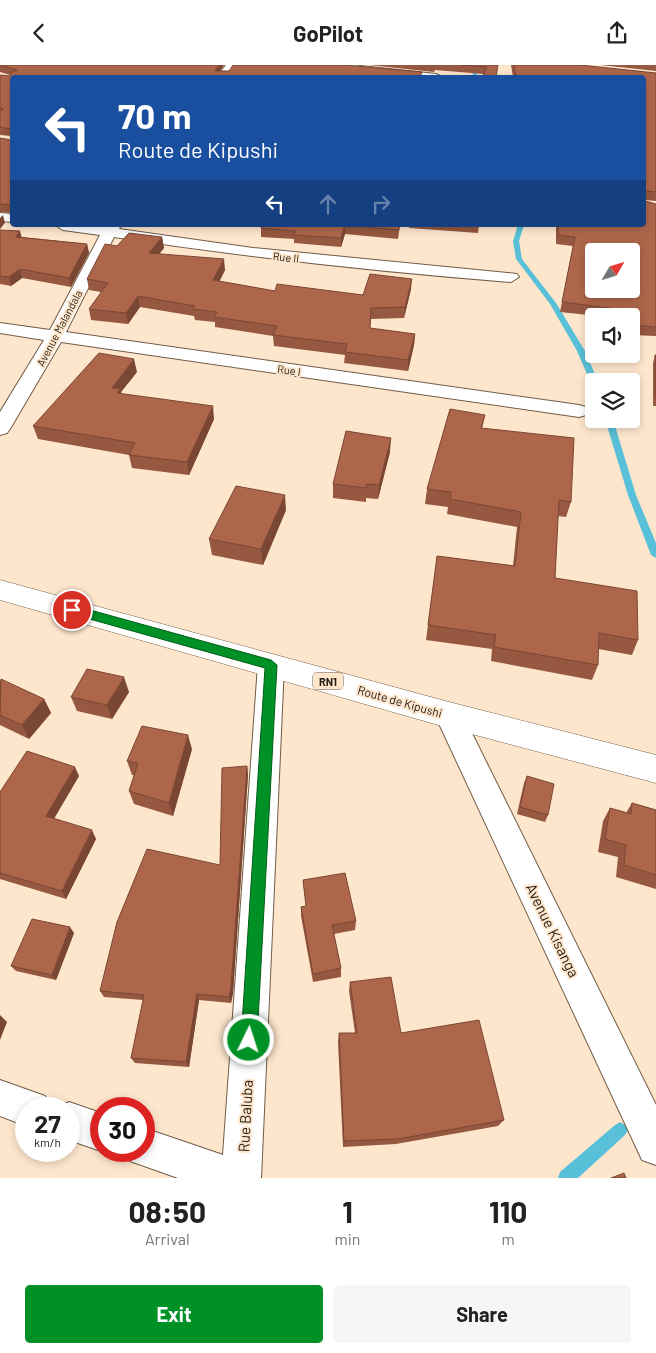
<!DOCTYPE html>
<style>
body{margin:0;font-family:Barlow,sans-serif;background:#f6f6f6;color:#222;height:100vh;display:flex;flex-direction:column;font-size:19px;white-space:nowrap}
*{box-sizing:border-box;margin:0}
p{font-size:16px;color:#767676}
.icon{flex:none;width:28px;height:28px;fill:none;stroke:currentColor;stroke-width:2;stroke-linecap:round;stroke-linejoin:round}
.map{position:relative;height:1113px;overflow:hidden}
.side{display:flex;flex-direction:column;background:#fff;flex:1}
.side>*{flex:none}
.banner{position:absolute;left:10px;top:10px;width:636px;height:152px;border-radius:5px;box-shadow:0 2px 8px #0003;background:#1a4fa0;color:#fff;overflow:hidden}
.needle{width:32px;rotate:51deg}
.buttons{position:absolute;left:585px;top:178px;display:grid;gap:10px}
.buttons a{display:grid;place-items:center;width:55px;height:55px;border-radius:5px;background:#fff;box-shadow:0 2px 8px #0003;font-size:25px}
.speed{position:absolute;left:15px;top:1032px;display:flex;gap:10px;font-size:25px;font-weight:700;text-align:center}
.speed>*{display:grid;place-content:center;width:65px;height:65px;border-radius:50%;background:#fff;box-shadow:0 2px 8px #0003;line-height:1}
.speed small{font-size:12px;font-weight:400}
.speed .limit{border:8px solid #d22;background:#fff;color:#111}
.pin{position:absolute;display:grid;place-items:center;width:42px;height:42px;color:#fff;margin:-21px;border:2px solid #fff;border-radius:50%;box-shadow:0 1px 5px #0007}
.me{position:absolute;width:55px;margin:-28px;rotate:4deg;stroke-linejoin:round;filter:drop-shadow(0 0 4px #0008)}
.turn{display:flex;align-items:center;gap:18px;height:105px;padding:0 25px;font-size:22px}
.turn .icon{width:65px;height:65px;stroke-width:2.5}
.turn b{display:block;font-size:35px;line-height:42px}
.lanes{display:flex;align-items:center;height:48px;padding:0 25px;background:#0003;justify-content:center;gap:25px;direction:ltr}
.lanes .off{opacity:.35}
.eta{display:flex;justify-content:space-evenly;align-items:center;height:85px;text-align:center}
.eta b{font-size:30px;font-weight:700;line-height:35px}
.primary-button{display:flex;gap:10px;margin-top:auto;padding:10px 25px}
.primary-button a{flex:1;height:58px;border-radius:5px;background:#009126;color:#fff;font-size:20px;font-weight:700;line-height:58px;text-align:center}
.primary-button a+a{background:#f6f6f6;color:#222}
header{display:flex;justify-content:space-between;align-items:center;height:65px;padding:0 25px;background:#fff;font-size:22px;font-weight:700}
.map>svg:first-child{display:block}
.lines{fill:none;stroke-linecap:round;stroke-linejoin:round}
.stream{fill:#59c0d9;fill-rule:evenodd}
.minor-casing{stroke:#705c47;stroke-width:2}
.trunk-casing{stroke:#705c47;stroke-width:1}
.minor{fill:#fff;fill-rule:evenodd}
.trunk{fill:#fff;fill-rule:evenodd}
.wall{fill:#965840}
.shaded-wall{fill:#7a4734}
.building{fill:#ae664b;stroke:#7a4734;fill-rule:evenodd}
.route{fill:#009126;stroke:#005e19}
.labels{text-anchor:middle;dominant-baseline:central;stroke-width:4;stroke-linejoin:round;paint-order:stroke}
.far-street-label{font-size:11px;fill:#282017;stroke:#fee6cd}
.shield{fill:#fee6cd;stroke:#685b4e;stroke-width:1}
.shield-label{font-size:11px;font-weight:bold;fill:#282017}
.street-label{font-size:12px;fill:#282017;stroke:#fee6cd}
.near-street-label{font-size:15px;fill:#282017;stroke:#fee6cd}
</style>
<header><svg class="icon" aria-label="back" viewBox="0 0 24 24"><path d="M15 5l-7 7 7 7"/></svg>GoPilot<svg class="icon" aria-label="share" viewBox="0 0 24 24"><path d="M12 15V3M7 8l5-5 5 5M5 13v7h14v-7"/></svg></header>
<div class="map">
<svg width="656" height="1113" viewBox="0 0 656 1113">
<rect width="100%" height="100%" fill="#fee6cd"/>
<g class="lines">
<g class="stream">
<path d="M475,0H479L476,12H472Z"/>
<path d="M518,160H524L519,176L522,194L556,238L585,286L598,316H594V318L590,316L577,286L550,239L516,194L513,176Z"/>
<path d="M605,354H613L636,430L656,478V493L651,490L628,430Z"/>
<path d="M620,1057L625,1060L628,1065L625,1070L578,1113H558L560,1107L615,1060Z"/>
</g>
<defs>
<g id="minor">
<path d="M226,0H237L228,12H217Z"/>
<path d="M314,0H351L436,9L442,12H408L319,3Z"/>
<path d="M0,148L12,149V157L0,156Z"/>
<path d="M55,160H121L119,164L253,183L517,209L519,212L511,217C378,207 246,192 114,172L66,267L579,340L586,342L589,346L586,350L579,352L61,277L10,364L7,368L0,370V347L44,275L0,268V258L50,265L100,170L63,165Z"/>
<path d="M271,590L280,593L284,600L261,1113H178L130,1096L127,1086H144V1063L223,1090L258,600L262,593Z"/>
<path d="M449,639L459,642L656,1040V1100L642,1095L435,650L439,642Z"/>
<path d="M0,1015L45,1031L51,1044H26V1061L0,1051Z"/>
<path d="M69,1037L101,1048V1086L69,1075V1044H55Z"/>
</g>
<path id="trunk" d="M0,515L449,637L656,690V718L449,663L0,535Z"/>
</defs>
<use href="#minor" class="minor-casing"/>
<use href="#trunk" class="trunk-casing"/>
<use href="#minor" class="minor"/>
<use href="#trunk" class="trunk"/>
</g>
<g class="wall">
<path d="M0,0H224L220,6L422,7L12,12V148L0,147V73L11,75V71L0,70V10L10,11V10L0,7Z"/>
<path d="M369,0H498L484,9L435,5L434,7Z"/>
<path d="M511,0H580L656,8V136L645,135V136L656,139V271L631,270V251H598L560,247L573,181L556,179V160H644V12H513Z"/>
<path d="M600,0H656V6Z"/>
<path d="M262,160H400L398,174L345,169L341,182L294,178V174L261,172V163Z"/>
<path d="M410,160H479L478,168L409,163Z"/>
<path d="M0,165L22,172L87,179L89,188L71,222L22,213L11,221L0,219Z"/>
<path d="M162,172L164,183L159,189L225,205L219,216L275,226L363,230L411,224L404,253L371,254L370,263L415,269L414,280L408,306L344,298L345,290L274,281L273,271L215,262V257L195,255L194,251L140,242L128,259L91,255L89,244L101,227L89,225L87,214L117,181Z"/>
<path d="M655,290H656V341H653V298Z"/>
<path d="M137,307L121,327L122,329L214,354L189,410L132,403L129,390L38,374L33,361Z"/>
<path d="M485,350L482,364L571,437L566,452L558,451L555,513L638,575L632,590L598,584V600L592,615L491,596L492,584L426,575L437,491L513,501L517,462L447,449L448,442L425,439L427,424Z"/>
<path d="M390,387L378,434L366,433V437L333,433V419Z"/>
<path d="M286,445L263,500L212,490L209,474Z"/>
<path d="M0,615L44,634L51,648L29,674L0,660Z"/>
<path d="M129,627L112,654L77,646L71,632Z"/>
<path d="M192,684L173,751L134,739L129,726L134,710H132L127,696Z"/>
<path d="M247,701L248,710L233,928L231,938L199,935L189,1002L135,998L131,993L143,935L104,932L100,926L220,800Z"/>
<path d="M79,711L54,753L96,774L66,834L0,814V727Z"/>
<path d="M527,711L548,750L545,757L517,749L524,718Z"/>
<path d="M632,738L656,745V824L616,812L618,792L598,787L603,756L610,743L626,748Z"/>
<path d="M303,815L356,856L355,865L334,869L341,903V912L313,917L301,851V842L306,841Z"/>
<path d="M74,868L56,915L16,906L11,901Z"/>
<path d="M350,917L401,968L504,1055L498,1061L396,1079L343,1082L338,977L339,968H355L349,926Z"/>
</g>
<g class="shaded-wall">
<path d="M219,0H224L216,12L215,6Z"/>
<path d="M3,150L5,158L0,164V153Z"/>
<path d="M345,160V169L341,182V173Z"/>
<path d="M20,166L22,174L16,172Z"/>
<path d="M162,172L164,183L151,199L149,188Z"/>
<path d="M87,179L89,188L71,222L69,213Z"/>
<path d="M224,194L225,205L215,226L213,215Z"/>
<path d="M20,204L22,213L11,221L9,212Z"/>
<path d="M412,214L411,224L404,253L405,242Z"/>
<path d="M138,231L140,242L128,259L126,248Z"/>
<path d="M415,269L414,280L408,306V295Z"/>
<path d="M134,294L137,307L121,327L123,337L112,323Z"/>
<path d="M213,341L214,354L189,410L187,397Z"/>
<path d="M391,373L390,387L378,434L379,420Z"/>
<path d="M285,430L286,445L263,500L261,484Z"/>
<path d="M124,612L129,627L112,654L107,640Z"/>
<path d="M44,634L51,648L29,674L22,660Z"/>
<path d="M188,670L192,684L173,751L169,738Z"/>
<path d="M247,701L248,710L233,928L231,938L229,932Z"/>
<path d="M75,702L79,711L51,759L46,751Z"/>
<path d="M92,765L96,774L66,834L62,826Z"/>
<path d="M70,862L74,868L56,915L52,910Z"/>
<path d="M197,929L199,935L189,1002L186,997Z"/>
<path d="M0,950L7,957L0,975Z"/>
</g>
<g class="building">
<path d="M0,0H219L215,6H229L233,0H344L422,7L420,12H12V138L11,140L0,139V73L11,75V64L0,62V46L4,44L0,43V10L10,11L12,7L17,5Z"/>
<path d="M461,0H498L496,12H482L487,2Z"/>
<path d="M514,0H580L656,8V127L645,126V136L656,139V262L631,260V251H618L617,244L562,237L575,172L558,170V160H644V12H516ZM594,186H631V224H594Z"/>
<path d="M262,160H399V165L345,160L341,173L294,170L295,166L261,163Z"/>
<path d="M0,165L20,166L16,172L87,179L69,213L20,204L9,212L0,211Z"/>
<path d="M129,168L162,172L149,188L224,194L213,215L275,226L277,219L363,230L370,209L412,214L405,242L371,243L370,263L415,269L408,295L345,287L347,279L273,270L277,261L214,252L217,247L193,244L195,241L138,231L126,248L89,244L108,218L87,214L105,179L117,181Z"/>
<path d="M99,288L134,294L112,323L121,324L117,328L213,341L187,397L129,390L135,378L33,361Z"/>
<path d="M655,290H656V333Z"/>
<path d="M450,344L485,350L481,363L574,373L571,437L559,435L555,513L637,526L638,575L599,568L598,600L494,582L496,570L428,560L437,491L515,501L521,447L450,434L451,427L427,424Z"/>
<path d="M346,366L391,373L379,420L367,419L366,423L333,419Z"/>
<path d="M236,421L285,430L261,484L209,474Z"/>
<path d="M87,604L124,612L107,640L71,632Z"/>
<path d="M1,614L44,634L22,660L0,650Z"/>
<path d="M142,661L188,670L169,738L129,726L138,698L127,696Z"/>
<path d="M27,686L75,702L46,751L92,765L62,826L0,808V727Z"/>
<path d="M247,701L231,922L229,932L197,929L186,997L131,993L144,930L100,926L117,857L147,784L220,800L222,703Z"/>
<path d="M527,711L554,719L548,750L520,742Z"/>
<path d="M632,738L656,745V810L624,800L626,780L605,774L610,743L631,749Z"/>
<path d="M345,808L356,856L332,860L341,903L313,909L301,842L306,841L303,815Z"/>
<path d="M32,854L70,862L52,910L11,901Z"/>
<path d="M391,912L401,968L479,955L504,1055L398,1074L344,1076L339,968H357L350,917Z"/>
<path d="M624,1108L626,1113H611Z"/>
</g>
<path class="route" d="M72,540L271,595L277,600L257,975L255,981L249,983L244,981L241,975L265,603L68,548V542Z"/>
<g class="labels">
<g class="far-street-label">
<text transform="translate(286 192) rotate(6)">Rue II</text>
<text transform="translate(59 263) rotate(-62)">Avenue Malandala</text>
<text transform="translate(289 305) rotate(8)">Rue I</text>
</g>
<rect class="shield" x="313" y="607.5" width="30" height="17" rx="4"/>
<g class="shield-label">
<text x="328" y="616">RN1</text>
</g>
<g class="street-label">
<text transform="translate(400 636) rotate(16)">Route de Kipushi</text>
</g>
<g class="near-street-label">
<text transform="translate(553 865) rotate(64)">Avenue Kisanga</text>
<text transform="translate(245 1051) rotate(-87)">Rue Baluba</text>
</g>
</g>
</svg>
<div class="buttons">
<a><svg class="needle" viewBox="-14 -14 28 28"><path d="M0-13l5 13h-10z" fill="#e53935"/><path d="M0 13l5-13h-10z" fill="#767676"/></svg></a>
<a><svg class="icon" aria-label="sound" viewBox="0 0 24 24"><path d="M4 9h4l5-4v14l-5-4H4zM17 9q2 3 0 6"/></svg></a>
<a><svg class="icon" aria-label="layers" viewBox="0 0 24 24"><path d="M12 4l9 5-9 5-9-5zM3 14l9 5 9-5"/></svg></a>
</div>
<div class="speed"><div>27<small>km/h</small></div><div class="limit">30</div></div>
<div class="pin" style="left:72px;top:545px;background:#d93025"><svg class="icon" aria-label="arrive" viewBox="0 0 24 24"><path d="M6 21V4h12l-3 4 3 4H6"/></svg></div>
<svg class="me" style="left:249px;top:975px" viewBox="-20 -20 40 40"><circle r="17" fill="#009126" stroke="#fff" stroke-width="3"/><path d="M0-11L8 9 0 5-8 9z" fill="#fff"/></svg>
<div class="banner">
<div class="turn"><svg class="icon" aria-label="left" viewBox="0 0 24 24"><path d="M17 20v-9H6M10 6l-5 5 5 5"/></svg><div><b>70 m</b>Route de Kipushi</div></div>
<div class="lanes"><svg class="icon" aria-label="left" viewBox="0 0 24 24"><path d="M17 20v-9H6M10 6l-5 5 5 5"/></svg><svg class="icon off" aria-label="ahead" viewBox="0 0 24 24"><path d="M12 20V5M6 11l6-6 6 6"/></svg><svg class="icon off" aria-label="right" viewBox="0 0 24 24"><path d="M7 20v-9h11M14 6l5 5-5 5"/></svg></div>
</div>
</div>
<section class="side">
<div class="eta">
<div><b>08:50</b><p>Arrival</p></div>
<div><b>1</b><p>min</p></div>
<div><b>110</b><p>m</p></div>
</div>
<div class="primary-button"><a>Exit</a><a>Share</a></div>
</section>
